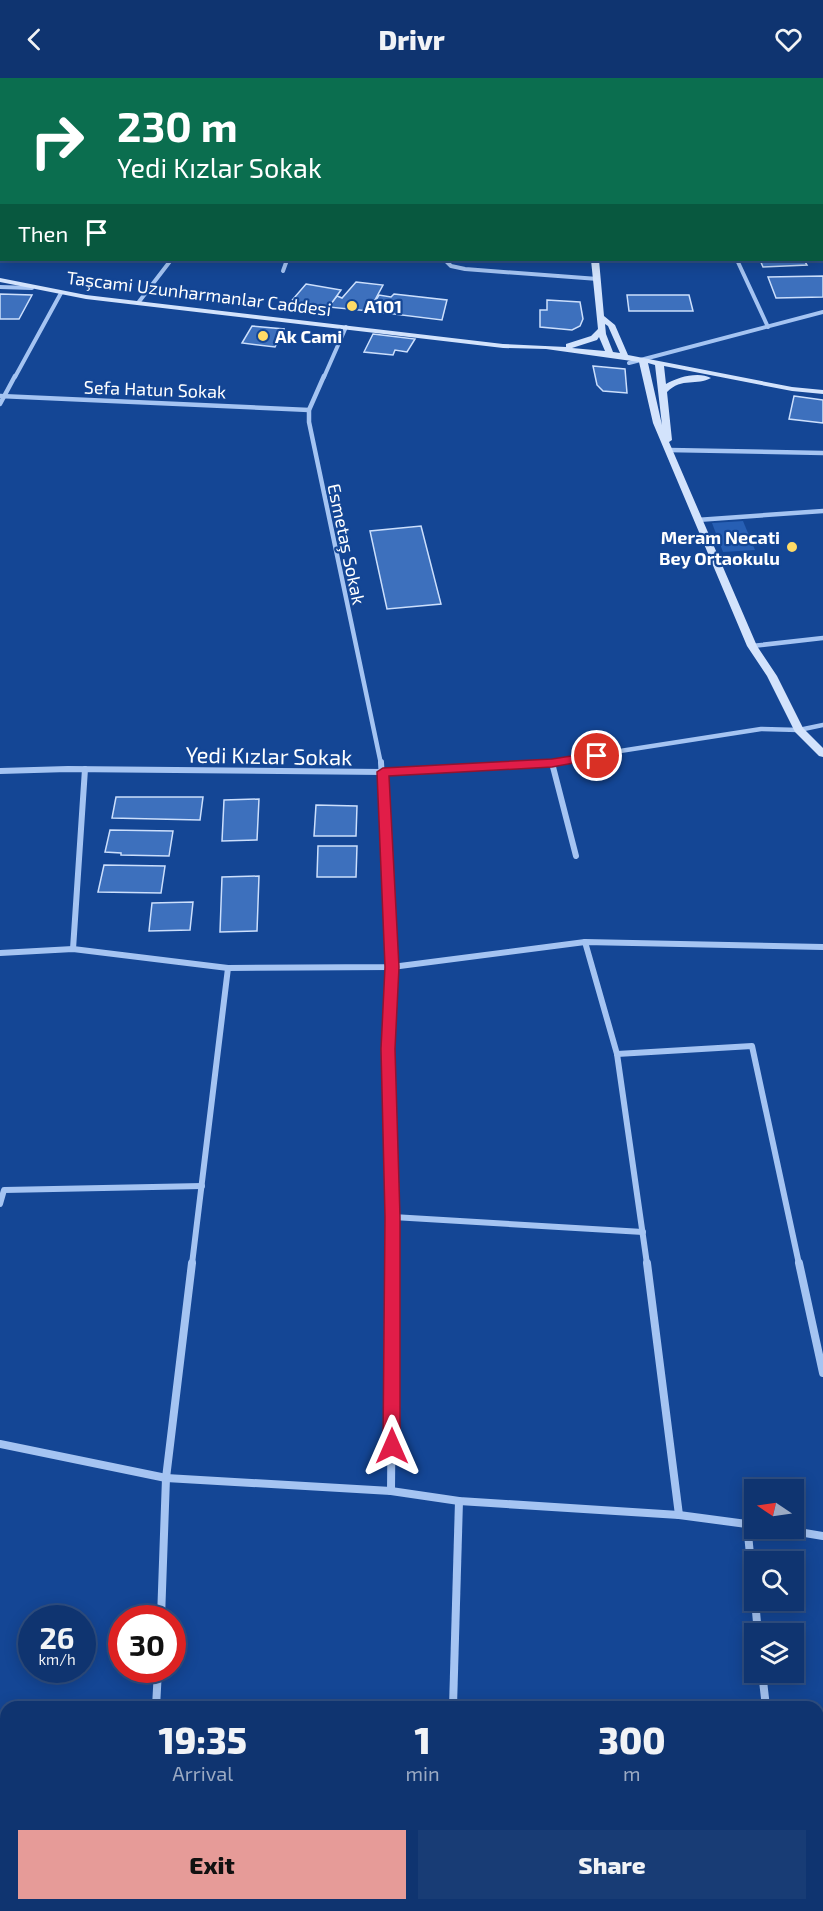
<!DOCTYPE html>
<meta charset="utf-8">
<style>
body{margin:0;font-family:"Exo 2",sans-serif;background:#183c75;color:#f1f3f6;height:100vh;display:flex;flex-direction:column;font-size:22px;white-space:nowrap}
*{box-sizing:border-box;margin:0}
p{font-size:20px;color:#9baac3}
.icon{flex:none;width:33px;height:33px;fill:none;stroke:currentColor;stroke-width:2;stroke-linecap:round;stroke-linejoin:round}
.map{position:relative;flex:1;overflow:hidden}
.drawer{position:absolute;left:0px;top:1623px;width:824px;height:210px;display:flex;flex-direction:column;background:#0f3470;border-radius:18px 18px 0 0;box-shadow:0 3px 15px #0003,0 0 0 2px #2f4f83}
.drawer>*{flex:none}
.banner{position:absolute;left:0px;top:0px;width:824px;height:183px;box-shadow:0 3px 15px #0003,0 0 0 2px #2f4f83;background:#0b6e4f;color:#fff;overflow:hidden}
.needle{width:39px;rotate:283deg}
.controls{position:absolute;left:744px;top:1401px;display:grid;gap:12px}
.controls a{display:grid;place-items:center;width:60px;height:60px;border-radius:0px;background:#0f3470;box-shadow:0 3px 15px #0003,0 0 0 2px #2f4f83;font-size:30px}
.speed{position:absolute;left:18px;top:1527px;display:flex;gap:12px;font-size:30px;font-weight:700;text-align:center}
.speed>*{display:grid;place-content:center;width:78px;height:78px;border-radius:50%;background:#0f3470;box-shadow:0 3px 15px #0003,0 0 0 2px #2f4f83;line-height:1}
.speed small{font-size:15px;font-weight:400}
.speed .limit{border:9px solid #d22;background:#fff;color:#111}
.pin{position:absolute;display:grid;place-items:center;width:51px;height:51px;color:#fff;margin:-26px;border:3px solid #fff;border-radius:50%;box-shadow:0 2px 6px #0007}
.me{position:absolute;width:66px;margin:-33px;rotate:0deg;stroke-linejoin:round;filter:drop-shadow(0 0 4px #0008)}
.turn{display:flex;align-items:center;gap:21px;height:126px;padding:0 18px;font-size:27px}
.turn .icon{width:78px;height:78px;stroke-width:2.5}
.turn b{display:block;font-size:42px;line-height:51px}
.then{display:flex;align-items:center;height:57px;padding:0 18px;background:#0003;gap:12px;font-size:22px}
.eta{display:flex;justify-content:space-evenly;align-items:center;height:102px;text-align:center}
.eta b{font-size:36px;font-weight:800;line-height:42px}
.action{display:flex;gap:12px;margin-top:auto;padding:12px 18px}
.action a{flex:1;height:69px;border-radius:0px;background:#e69b98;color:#111;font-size:24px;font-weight:800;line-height:69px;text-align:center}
.action a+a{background:#183c75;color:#f1f3f6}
header{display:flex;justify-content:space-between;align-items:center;height:78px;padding:0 18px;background:#0f3470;font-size:27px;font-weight:800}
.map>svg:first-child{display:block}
.green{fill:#275fb4}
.building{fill:#3d70bd;stroke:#ccdffc;stroke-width:1.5}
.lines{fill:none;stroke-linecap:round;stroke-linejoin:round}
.street-far3{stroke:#a5c4f2;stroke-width:4}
.street-far2{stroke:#a5c4f2;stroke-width:4.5}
.street-far1{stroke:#a5c4f2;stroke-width:6}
.street{stroke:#a5c4f2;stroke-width:8}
.secondary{fill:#d3e3fc;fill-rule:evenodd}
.route{fill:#e11d48;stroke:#92132f;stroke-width:1.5}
.poi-dot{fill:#ffdb66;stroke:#144695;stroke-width:2}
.labels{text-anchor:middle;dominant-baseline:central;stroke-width:4.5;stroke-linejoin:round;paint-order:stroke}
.far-street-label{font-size:18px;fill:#fff;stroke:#144695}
.far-poi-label{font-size:18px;font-weight:bold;fill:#fff;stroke:#144695;text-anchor:start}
.street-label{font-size:22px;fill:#fff;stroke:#144695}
</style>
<header><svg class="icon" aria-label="back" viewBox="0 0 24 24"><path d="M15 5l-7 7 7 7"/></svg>Drivr<svg class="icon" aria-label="heart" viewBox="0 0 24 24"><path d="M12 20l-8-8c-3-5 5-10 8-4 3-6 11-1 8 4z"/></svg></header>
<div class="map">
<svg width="823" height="1833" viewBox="0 0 823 1833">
<rect width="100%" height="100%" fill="#144695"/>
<path class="green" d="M743,443L755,472L723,474L712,445Z"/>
<g class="building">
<path d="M760,182H804L807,187L763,189Z"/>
<path d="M823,198V219L776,220L768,199Z"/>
<path d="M356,204L383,207L369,233L328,229L337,218L342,220Z"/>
<path d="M306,206L341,212L326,233L288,227Z"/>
<path d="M0,216L32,217L19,241H0Z"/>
<path d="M394,216L447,222L442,242L369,233L379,217L391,219Z"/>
<path d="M627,217H689L693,233H629Z"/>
<path d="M547,222L580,224L583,241L580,248L572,252L540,249V232H547Z"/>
<path d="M252,248L284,251L275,269L242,265Z"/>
<path d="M373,256L415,261L407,274L395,272L393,277L364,274Z"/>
<path d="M593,288L625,291L627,315L603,313L597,307Z"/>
<path d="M794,318L823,322V345L789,341Z"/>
<path d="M421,448L441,526L387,531L370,453Z"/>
<path d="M116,719H203L200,742L112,740Z"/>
<path d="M259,721L257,762L222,763L224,722Z"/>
<path d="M316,727L357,728L356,758H314Z"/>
<path d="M110,752L173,753L169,778L121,777V775L105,774Z"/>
<path d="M318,768H357L356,799H317Z"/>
<path d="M104,787L165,788L161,815L98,814Z"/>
<path d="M259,798L257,853L220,854L222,799Z"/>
<path d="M193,824L190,852L149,853L152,825Z"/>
</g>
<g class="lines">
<g class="street-far3">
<path d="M692,2H718"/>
<path d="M0,147L2,145"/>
<path d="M445,182L451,188L465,191L598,201"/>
<path d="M737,182L768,249"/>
<path d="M283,193L287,182"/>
<path d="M0,209L32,210"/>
<path d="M138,225L171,182"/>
<path d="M629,285L823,234"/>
<path d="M15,299L61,215"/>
<path d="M324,299L346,249"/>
</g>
<g class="street-far2">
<path d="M324,298L309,332V344L381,686"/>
<path d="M0,318L309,332"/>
<path d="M0,326L15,298"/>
<path d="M669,372L823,375"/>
<path d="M697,442L823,433"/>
<path d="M752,568L823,560"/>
<path d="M537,686L761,651L799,652L823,647"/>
</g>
<g class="street-far1">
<path d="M381,684L392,889L388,971L393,1186"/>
<path d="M552,685L576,778"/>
<path d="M0,693L68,691L383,694L556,684"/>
<path d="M585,864L617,976L647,1186"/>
<path d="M73,871L85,691"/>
<path d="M0,875L73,871L228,890L392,889L585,864L823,869"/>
<path d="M617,976L752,968L799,1186"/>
<path d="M0,1126L4,1112L202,1108"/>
<path d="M393,1139L643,1154"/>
<path d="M192,1186L228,890"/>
</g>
<g class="street">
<path d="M647,1185L679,1437"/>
<path d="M799,1185L823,1295"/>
<path d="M0,1366L166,1400L391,1413L459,1423L679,1437L754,1447"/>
<path d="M391,1413L393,1185"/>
<path d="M747,1446L754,1517"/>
<path d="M775,1450L823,1458"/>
<path d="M755,1522L758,1556"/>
<path d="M161,1540L166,1400L192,1185"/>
<path d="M762,1594L766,1629"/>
<path d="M156,1629L158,1592"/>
<path d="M453,1629L459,1423"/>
<path d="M451,1827V1833"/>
<path d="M786,1827V1833"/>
<path d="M144,1833L145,1827"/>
</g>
<g class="secondary">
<path d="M565,0H571L572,2H566Z"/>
<path d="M591,182H599L604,238L615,247L628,277L792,309L823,312V316L792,313L664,288L666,306C677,299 699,293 711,300C697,308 682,299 667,314L672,362L669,364L757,568L777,598L803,650L823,670V679L819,678L795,654L767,598L747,568L653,345L639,284L546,271L503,270L86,221L0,204V200L86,217L503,266L566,269V266L591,258L598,251ZM605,246L608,248L620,275L613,274L606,256ZM599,259L605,273L572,270L597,262ZM648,285L655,287L662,347Z"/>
</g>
</g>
<path class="route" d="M597,674L601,675V680L552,689L389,698L399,889L395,971L400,1139V1368L398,1373L392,1375L386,1373L383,1368L385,1139L381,971L385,889L377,694L383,690L552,681Z"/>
<g class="poi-dot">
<circle cx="352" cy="228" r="6"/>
<circle cx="263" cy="258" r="6"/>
<circle cx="792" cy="469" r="6"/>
</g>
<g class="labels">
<g class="far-street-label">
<text transform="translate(199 215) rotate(7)">Taşcami Uzunharmanlar Caddesi</text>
<text transform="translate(155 311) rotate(2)">Sefa Hatun Sokak</text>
<text transform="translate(347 466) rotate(78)">Esmetaş Sokak</text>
</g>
<g class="far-poi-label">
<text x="364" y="228">A101</text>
<text x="275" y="258">Ak Cami</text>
<text x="780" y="459" text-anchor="end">Meram Necati<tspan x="780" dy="21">Bey Ortaokulu</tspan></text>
</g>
<g class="street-label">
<text transform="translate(269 677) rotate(1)">Yedi Kızlar Sokak</text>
</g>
</g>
</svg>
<div class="controls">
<a><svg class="needle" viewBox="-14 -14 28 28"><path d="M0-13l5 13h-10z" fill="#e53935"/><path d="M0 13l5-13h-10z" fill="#9baac3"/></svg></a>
<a><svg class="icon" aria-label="search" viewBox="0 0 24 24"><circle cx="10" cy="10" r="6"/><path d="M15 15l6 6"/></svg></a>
<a><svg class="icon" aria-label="layers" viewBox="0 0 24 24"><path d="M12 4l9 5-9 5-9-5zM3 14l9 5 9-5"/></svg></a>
</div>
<div class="speed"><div>26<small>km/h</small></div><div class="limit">30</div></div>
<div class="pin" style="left:597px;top:678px;background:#d93025"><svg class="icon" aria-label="arrive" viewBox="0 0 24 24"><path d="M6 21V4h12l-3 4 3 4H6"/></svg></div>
<svg class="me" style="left:392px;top:1368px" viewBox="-20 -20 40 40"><path d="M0-17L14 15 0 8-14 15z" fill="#e11d48" stroke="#fff" stroke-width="4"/></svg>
<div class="banner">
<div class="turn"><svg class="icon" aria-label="right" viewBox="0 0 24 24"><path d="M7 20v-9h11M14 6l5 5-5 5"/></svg><div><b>230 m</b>Yedi Kızlar Sokak</div></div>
<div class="then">Then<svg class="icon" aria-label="arrive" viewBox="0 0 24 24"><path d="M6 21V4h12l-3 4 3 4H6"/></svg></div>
</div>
<section class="drawer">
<div class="eta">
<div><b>19:35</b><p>Arrival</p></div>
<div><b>1</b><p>min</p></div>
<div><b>300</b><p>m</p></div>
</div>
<div class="action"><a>Exit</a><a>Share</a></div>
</section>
</div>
